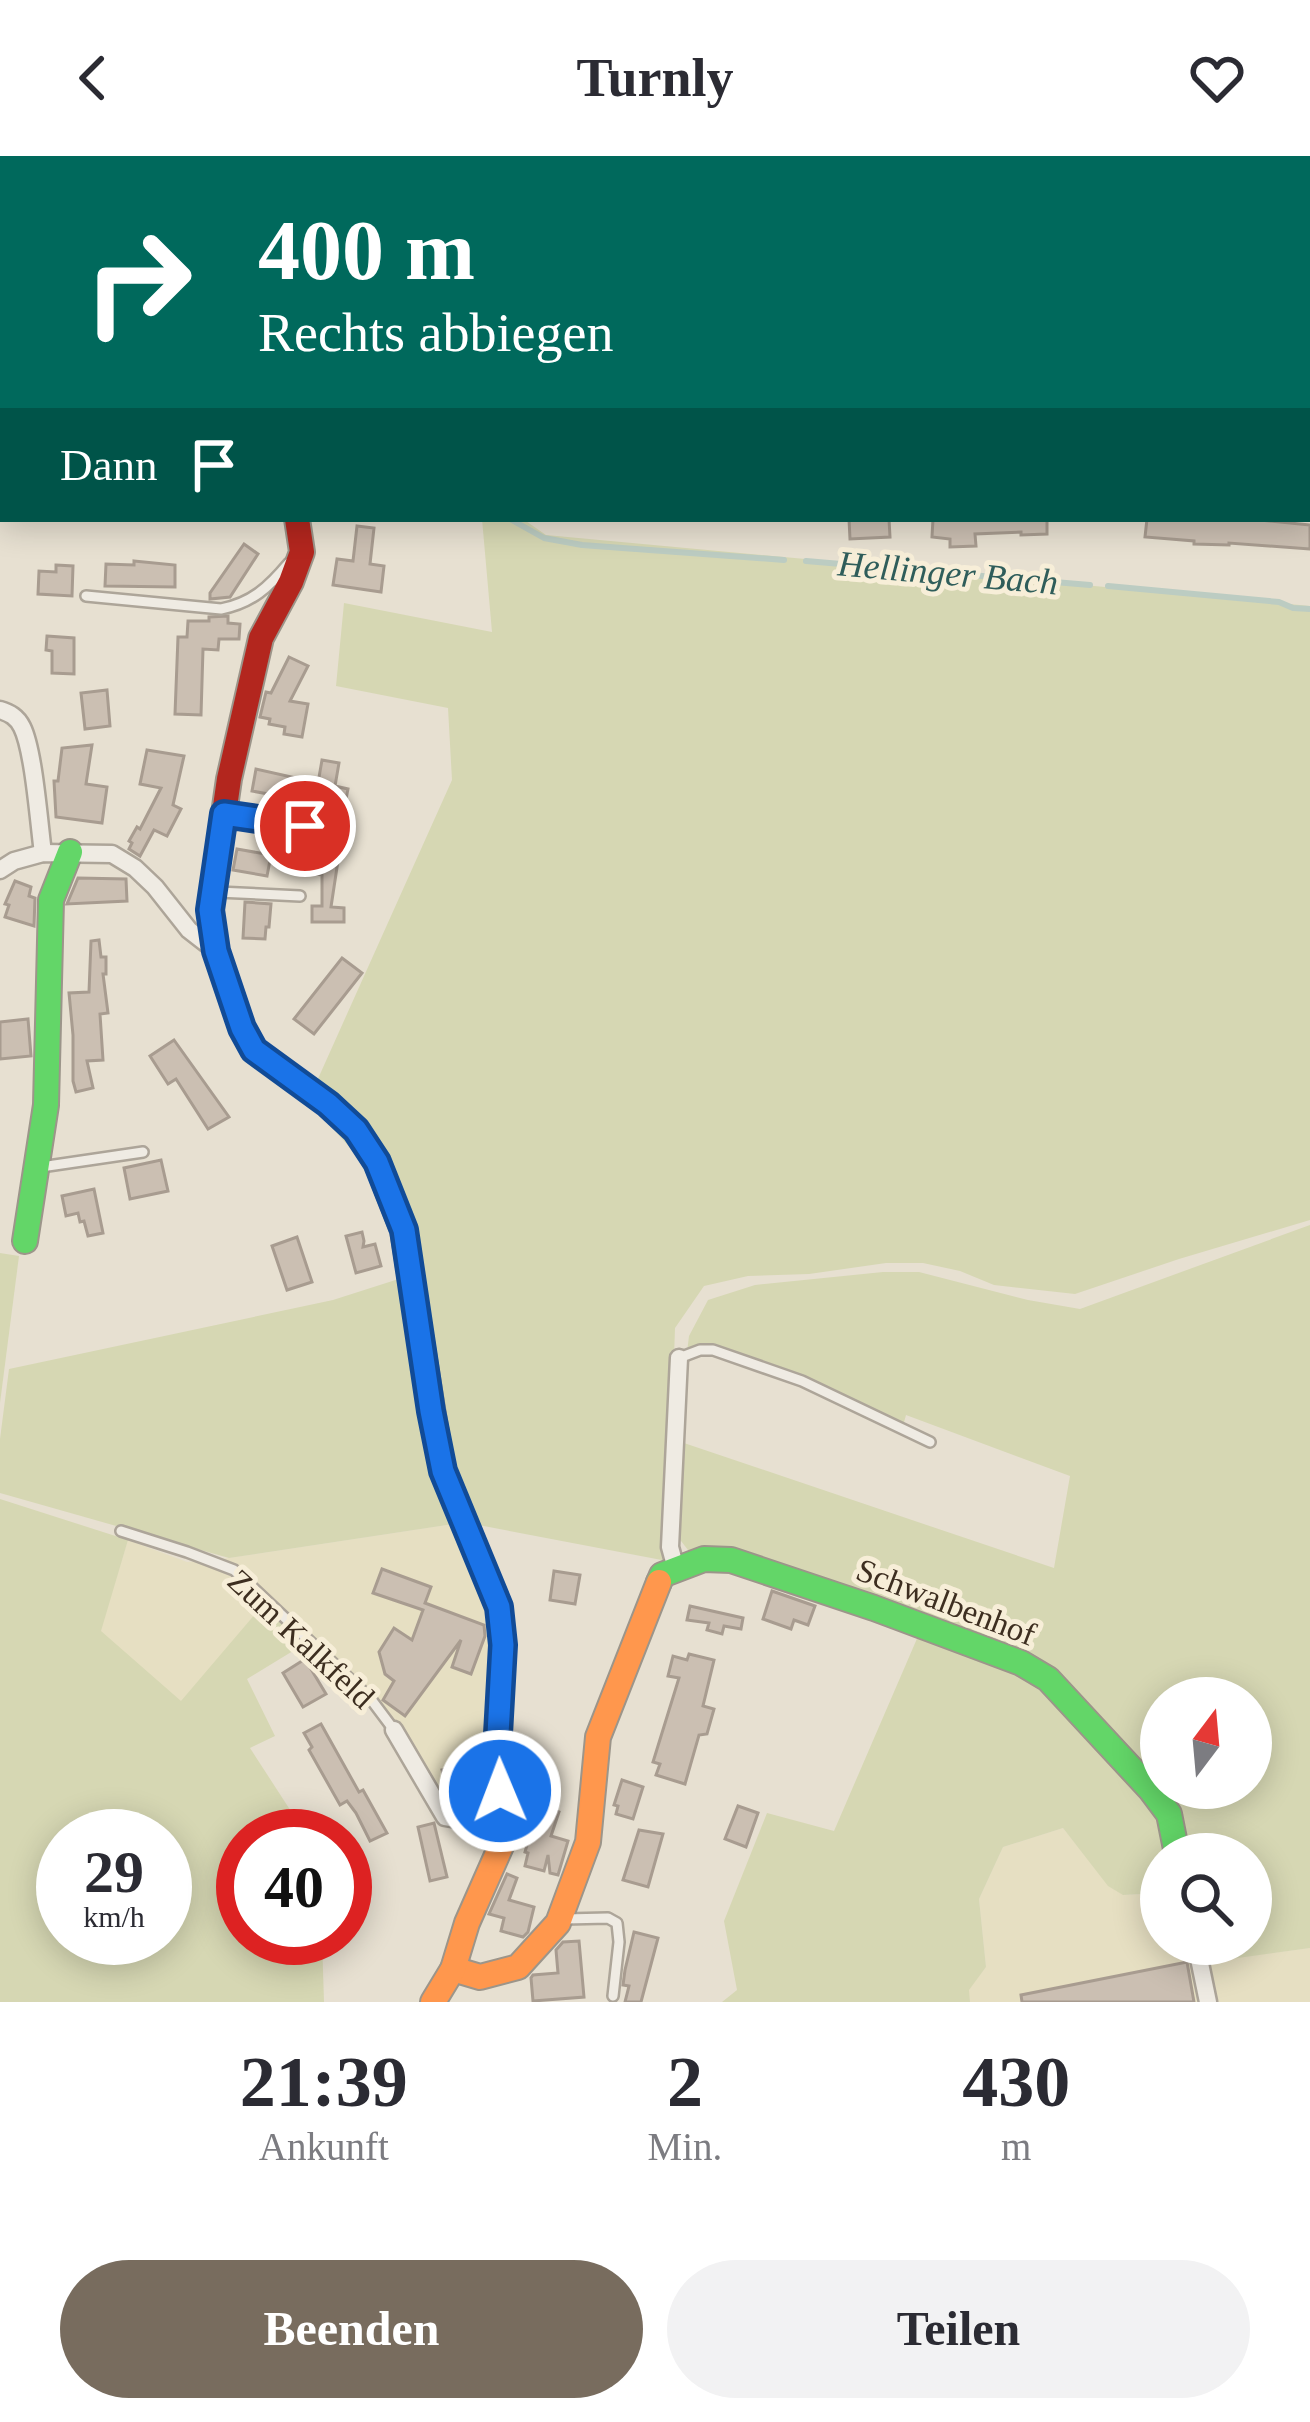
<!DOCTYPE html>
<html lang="de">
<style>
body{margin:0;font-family:Georgia,serif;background:#f2f2f3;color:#2b2b33;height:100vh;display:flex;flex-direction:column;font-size:45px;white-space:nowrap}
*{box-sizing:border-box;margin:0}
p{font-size:39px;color:#7c7c81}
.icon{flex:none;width:66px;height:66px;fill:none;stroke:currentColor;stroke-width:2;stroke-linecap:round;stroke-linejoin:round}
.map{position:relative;height:1846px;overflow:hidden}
.details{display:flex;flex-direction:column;background:#fff;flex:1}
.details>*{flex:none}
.banner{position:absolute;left:0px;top:0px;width:1311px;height:366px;box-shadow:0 6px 30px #0003;background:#00695c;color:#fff;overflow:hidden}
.needle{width:78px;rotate:16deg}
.buttons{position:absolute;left:1140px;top:1521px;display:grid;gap:24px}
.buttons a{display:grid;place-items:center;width:132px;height:132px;border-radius:50%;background:#fff;box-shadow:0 6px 30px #0003;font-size:60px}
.speed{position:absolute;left:36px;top:1653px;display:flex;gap:24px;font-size:60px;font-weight:700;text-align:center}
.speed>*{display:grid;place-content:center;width:156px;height:156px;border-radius:50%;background:#fff;box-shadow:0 6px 30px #0003;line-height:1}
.speed small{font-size:30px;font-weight:400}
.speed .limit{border:18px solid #d22;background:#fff;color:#111}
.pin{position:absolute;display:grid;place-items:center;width:102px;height:102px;color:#fff;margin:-51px;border:6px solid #fff;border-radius:50%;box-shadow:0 3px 12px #0007}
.me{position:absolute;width:132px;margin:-66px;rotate:359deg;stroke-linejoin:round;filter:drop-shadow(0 0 9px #0008)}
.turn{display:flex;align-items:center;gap:42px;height:252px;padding:0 60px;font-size:54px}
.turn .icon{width:156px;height:156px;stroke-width:2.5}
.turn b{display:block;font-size:84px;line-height:102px}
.then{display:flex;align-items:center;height:114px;padding:0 60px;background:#0003;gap:24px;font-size:45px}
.eta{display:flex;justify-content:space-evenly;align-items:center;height:204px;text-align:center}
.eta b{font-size:72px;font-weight:800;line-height:84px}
.action{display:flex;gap:24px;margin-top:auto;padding:24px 60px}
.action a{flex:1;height:138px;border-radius:72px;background:#786c5e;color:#fff;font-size:48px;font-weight:800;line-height:138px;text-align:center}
.action a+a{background:#f2f2f3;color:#2b2b33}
header{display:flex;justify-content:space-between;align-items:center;height:156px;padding:0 60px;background:#fff;font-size:54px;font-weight:800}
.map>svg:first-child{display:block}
.farmland{fill:#e6dfc2}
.green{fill:#d6d7b3;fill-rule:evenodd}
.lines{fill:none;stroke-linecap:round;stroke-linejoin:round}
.stream{stroke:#bcccc2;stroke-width:6}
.building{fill:#cbbfb2;stroke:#a89c90;stroke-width:3}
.lane-casing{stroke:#ada599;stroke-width:14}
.street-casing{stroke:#ada599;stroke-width:21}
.fast-casing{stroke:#9c958a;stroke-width:28}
.slow-casing{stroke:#9c958a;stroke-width:28}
.jam-casing{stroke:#9c958a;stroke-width:28}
.lane{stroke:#efebe3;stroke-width:9}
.street{stroke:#efebe3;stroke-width:16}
.fast{stroke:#63d668;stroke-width:24}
.slow{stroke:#ff974d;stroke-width:24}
.jam{stroke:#b3261e;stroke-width:24}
.route-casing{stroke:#114b97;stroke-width:30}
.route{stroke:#1a73e8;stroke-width:21}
.labels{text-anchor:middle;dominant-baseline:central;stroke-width:10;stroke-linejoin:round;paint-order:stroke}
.street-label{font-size:33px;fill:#3d2e20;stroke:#f7eed8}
.water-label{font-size:36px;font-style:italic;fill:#2f5d5a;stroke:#f7eed8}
</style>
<header><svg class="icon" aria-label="back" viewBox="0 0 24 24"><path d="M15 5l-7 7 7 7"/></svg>Turnly<svg class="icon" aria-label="heart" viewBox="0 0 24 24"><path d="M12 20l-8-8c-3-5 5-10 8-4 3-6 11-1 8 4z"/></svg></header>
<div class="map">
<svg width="1310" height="1846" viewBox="0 0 1310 1846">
<rect width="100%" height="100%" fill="#e7e0d1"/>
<g class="farmland">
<path d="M460,1367L495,1451L498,1655L446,1659L372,1540L324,1492L266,1447L181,1546L100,1475L128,1384L187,1406L229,1402Z"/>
<path d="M1063,1672L1109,1730L1124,1739L1161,1737V1788H1191L1195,1807L1310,1792V1846H970L968,1834L986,1811L979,1743L1003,1691Z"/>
</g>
<g class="green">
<path d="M477,0H1064V3H482Z"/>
<path d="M482,363H523L546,379L1310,450V1064L1179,1103L1075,1138L994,1129L960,1115L923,1107H886L809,1118L748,1120L704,1130L675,1172L667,1405L468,1367L380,1025L308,945L452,624L448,552L336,530L344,447L492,476Z"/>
<path d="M1310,1069V1792L1209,1806L1207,1788H1251V1698H1183L1172,1658L1051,1521L688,1394L678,1381L681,1286L1054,1412L1070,1320L906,1259L903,1270L714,1191L687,1196L689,1180L708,1144L755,1129L883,1116H919L1028,1144L1080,1153ZM1161,1542H1251V1632H1161Z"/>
<path d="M0,1097L19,1100L0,1247Z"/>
<path d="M408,1120L460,1367L229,1402L0,1337V1283L9,1213L333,1144Z"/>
<path d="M0,1343L128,1384L101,1475L181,1545L262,1450L306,1487L247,1523L275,1580L250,1592L307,1680H243V1782H322L324,1846H0ZM63,1680H165V1782H63Z"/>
<path d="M922,1471L1020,1510L1150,1638L1172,1698H1161V1737L1123,1739L1108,1730L1063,1672L1003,1691L979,1743L986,1811L969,1834L970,1846H722L737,1834L724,1765L767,1657L834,1675Z"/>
</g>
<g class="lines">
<g class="stream">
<path d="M0,236H3"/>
<path d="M510,363L544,382L582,389L784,404"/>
<path d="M806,405L1090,429"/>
<path d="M1108,430L1279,446L1293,452L1310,453"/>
</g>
</g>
<g class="building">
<path d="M849,363H889L890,381L850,383Z"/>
<path d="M933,363H1047V378L1021,379V376L975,378L976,390L950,391V383L932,381Z"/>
<path d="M1147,363H1250L1310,369V393L1229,387V389L1194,388V385L1145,381Z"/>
<path d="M357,370L374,372L370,408L384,410L381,436L333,429L337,403L353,405Z"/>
<path d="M244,388L258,398L230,441L210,443V437Z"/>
<path d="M134,405L175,409V431L105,430L106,408L134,409Z"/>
<path d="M56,409L73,410L72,440L38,438L39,415L56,416Z"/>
<path d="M228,460V467L240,468L239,483H219L218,494L203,493L201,559L175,558L178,481H187L188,465H209V461Z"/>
<path d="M47,480L74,482V518L52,517V495L46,494Z"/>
<path d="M289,501L308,510L290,545L308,548L302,581L284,578L285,571L269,568L270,563L260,561L266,536L271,537Z"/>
<path d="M107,534L110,570L85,573L81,537Z"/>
<path d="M92,589L86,628L107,631L102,667L56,661L54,625H58L62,592Z"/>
<path d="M147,594L184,600L173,649L181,653L167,680L154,674L140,700L129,693L132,687L129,685L137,671L140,673L161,632L140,628Z"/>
<path d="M322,604L339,607L335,630L348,633L338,684L341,685L331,751L344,752V766H312V750H322V719L310,717L319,656L309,653L310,649L267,641L268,638L252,635L256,613L318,627Z"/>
<path d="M237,693L271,699L267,720L233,714Z"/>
<path d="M78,722L126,723L127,745L67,748Z"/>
<path d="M15,725L31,731L29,740L35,742L34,770L5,761L9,749L5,748Z"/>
<path d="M245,746L271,748L269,771H266L265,783L243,782Z"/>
<path d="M99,784L101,801H106V818H103L108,857L100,858L103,904L87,905L93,932L76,936L73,925V879L69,837L89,836L91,785Z"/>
<path d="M342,802L362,817L314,878L294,863Z"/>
<path d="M28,863L31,900L0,903V866Z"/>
<path d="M174,884L229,961L208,973L176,923L168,928L150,900Z"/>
<path d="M161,1004L168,1035L130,1043L124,1012Z"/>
<path d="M94,1033L103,1077L88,1080L84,1065L80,1066L78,1057L66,1060L62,1040Z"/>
<path d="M362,1076L364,1085L363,1091L375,1088L381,1110L356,1117L346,1080Z"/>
<path d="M297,1081L312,1126L287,1134L272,1090Z"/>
<path d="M382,1413L431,1431L425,1447L484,1469L485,1480L471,1518L452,1511L461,1484L405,1560L383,1544L394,1525L385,1518L379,1496L394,1472L412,1484L423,1454L373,1437Z"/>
<path d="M554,1415L580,1419L575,1448L550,1444Z"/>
<path d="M772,1435L815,1450L808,1469L794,1464L791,1473L763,1463Z"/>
<path d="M690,1450L743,1462L741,1473L724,1470L722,1478L707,1474L709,1467L687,1464Z"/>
<path d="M689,1498L714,1504L703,1550L714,1553L707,1578L699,1579L685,1628L656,1619L660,1608L653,1606L679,1522L668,1520L673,1500L687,1504Z"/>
<path d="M305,1503L326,1538L303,1551L283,1517Z"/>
<path d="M321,1568L359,1636L363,1634L387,1677L370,1685L356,1657L347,1645L340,1649L309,1594L312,1591L304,1577Z"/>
<path d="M466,1609L472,1642L451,1646L442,1614Z"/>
<path d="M622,1624L643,1631L633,1663L616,1658L618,1650L614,1649Z"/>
<path d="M526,1644L559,1656L551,1680L568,1685L558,1719L550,1717L548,1699L544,1715L525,1710L528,1697L525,1696L534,1665L521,1660Z"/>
<path d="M738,1650L758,1657L746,1691L725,1683Z"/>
<path d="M434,1667L447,1721L430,1725L418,1671Z"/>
<path d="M639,1674L663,1678L648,1731L623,1724Z"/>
<path d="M507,1718L517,1722L509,1744L534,1751L528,1776L523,1781L501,1775L504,1762L489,1758Z"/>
<path d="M634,1776L658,1782L641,1846H625L629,1830L623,1829L625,1814Z"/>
<path d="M579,1785L584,1841L533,1845L531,1822L533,1819L558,1817L556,1794L563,1786Z"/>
<path d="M1187,1806L1194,1846H1022L1021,1839Z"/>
</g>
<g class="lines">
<defs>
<g id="lane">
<path d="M1308,94L1310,93"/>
<path d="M86,440L221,453C252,447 269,431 289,407"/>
<path d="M224,658L305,670"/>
<path d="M218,736L300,740"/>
<path d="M41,1011L143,996"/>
<path d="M679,1202L700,1194H713L802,1225L930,1286"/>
<path d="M121,1375L187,1396L234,1414L370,1542L394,1574"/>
<path d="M565,1763L608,1762L617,1767L619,1786L613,1840"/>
</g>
<g id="street">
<path d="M91,0L93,3"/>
<path d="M373,0L376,3"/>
<path d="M1237,0L1239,3"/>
<path d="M0,104H3"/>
<path d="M1308,121L1310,124"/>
<path d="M0,293H3"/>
<path d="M1308,336H1310"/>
<path d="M0,554C10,557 17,561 22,571C34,595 39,668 43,697"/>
<path d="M0,714L14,705L43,697L112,698L135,712L155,731L189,774L216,795"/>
<path d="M676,1413L670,1391L679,1202"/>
<path d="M394,1574L445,1661L463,1664L500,1657"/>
<path d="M1196,1788L1208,1846"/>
</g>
<g id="fast">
<path d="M25,1085L46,949L51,744L70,696"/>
<path d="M659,1426L662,1419L704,1403L731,1404L874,1452L1021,1507L1048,1523L1151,1634L1169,1658L1177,1698"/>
</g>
<g id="slow">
<path d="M453,1813L480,1821L518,1811L558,1767L588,1686L598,1581L659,1426"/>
<path d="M433,1846L453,1813L467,1767L505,1681L498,1578L503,1489L499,1451L443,1315L440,1302"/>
</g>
<path id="jam" d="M297,363L302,396L291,426L261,482L229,623L210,755L216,795L242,872L254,894L328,948L356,974L377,1007L403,1074L440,1302"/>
</defs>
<use href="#lane" class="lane-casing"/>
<use href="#street" class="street-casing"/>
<use href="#fast" class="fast-casing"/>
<use href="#slow" class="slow-casing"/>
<use href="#jam" class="jam-casing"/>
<use href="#lane" class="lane"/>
<use href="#street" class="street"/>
<use href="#fast" class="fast"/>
<use href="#slow" class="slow"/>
<use href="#jam" class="jam"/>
</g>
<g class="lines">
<defs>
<path id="route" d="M305,670L224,658L210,754L216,795L242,872L254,894L328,948L356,974L377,1006L404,1074L431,1255L443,1315L499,1451L503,1489L498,1578L500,1635"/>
</defs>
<use href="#route" class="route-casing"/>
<use href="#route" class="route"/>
</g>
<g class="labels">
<g class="street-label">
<text transform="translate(946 1446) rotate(21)">Schwalbenhof</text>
<text transform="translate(301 1483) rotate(43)">Zum Kalkfeld</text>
</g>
<g class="water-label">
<text transform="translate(948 417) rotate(5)">Hellinger Bach</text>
</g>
</g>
</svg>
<div class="buttons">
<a><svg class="needle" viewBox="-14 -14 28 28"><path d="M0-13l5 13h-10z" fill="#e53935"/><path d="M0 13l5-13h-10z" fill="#7c7c81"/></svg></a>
<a><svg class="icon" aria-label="search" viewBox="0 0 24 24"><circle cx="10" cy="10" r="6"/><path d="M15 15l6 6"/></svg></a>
</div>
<div class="speed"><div>29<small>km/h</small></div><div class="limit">40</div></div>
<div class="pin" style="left:305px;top:670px;background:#d93025"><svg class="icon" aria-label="arrive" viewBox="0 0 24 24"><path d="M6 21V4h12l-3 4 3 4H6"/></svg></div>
<svg class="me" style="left:500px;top:1635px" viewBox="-20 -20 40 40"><circle r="17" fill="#1a73e8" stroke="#fff" stroke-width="3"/><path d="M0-11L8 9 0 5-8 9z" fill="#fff"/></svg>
<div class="banner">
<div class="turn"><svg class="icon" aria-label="right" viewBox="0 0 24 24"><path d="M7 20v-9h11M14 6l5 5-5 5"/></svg><div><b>400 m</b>Rechts abbiegen</div></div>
<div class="then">Dann<svg class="icon" aria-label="arrive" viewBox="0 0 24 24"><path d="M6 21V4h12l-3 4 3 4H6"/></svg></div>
</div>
</div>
<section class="details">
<div class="eta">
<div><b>21:39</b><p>Ankunft</p></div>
<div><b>2</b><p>Min.</p></div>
<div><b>430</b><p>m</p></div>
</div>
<div class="action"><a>Beenden</a><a>Teilen</a></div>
</section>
